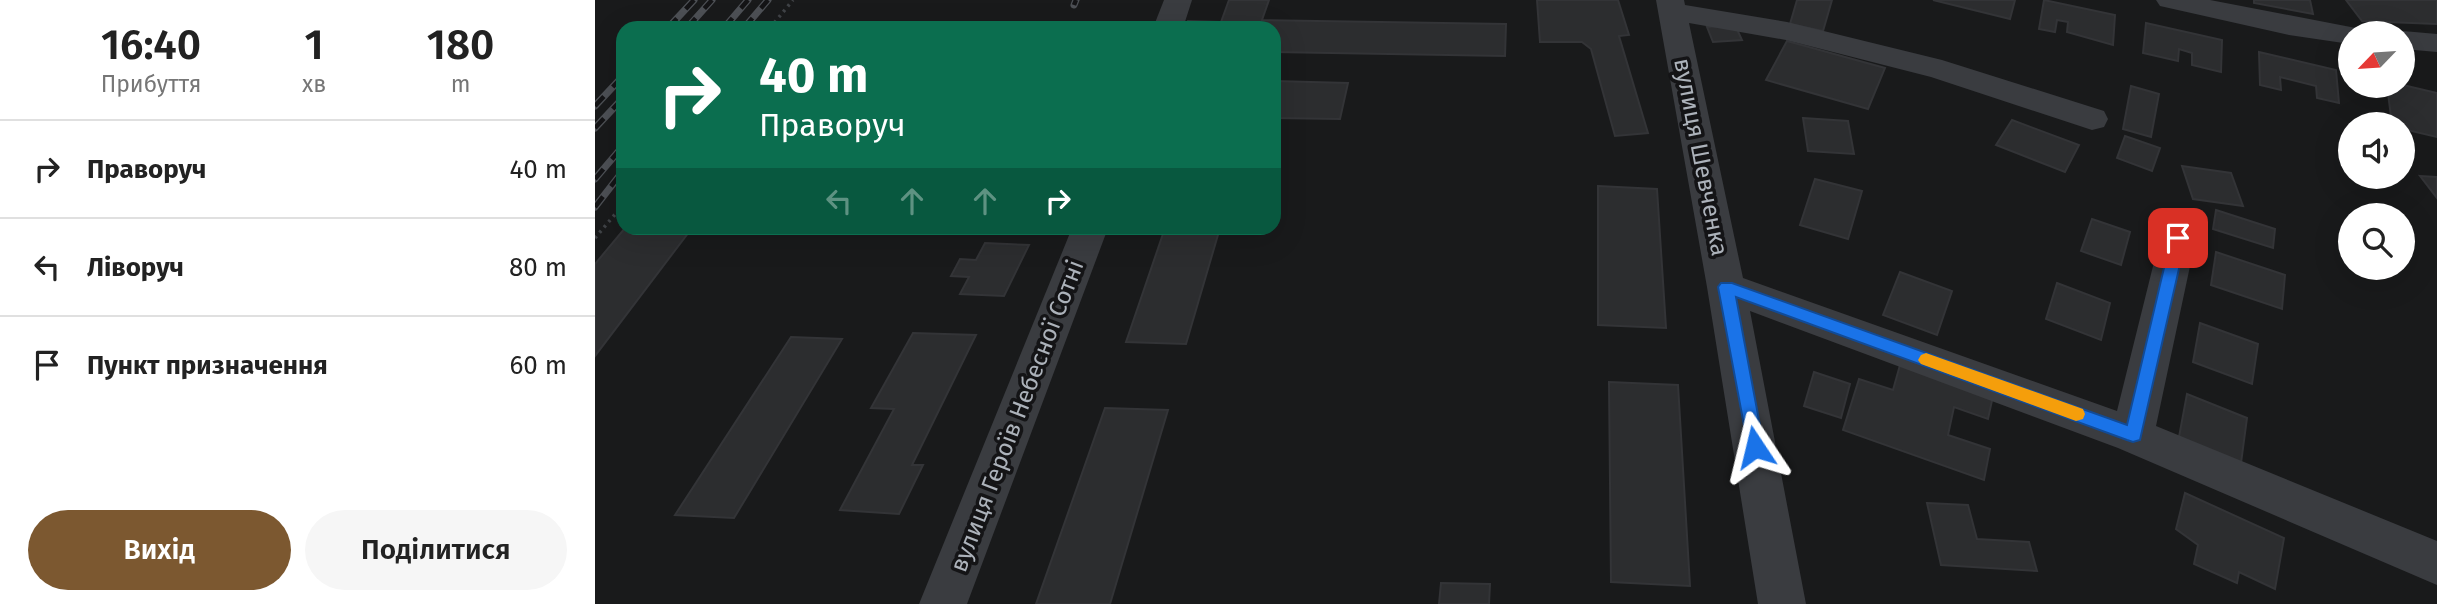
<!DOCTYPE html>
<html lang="uk">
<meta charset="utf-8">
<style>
body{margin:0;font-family:"Fira Sans",sans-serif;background:#f6f6f6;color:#222;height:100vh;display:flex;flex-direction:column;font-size:26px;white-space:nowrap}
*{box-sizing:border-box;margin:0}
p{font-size:23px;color:#767676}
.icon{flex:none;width:38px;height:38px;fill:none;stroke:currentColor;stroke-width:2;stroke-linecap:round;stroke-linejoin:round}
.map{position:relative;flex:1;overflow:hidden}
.sheet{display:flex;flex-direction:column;background:#fff;width:595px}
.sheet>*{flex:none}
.guide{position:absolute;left:21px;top:21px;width:665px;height:214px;border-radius:21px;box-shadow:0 7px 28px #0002;background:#0b6e4f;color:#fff;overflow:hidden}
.needle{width:46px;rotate:245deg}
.fabs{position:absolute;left:1743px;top:21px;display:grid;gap:14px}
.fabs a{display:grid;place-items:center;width:77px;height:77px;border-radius:50%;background:#fff;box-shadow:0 7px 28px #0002;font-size:35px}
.pin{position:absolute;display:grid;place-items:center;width:60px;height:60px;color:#fff;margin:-30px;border-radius:14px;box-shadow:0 4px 10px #0006}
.me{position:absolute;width:77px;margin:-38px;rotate:350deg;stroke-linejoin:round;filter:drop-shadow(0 0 5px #0008)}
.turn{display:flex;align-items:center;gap:24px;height:147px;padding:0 28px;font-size:32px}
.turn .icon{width:91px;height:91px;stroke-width:2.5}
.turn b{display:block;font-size:49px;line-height:60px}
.lanes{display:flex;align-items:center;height:66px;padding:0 28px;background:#0003;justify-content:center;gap:35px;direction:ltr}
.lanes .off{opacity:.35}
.eta{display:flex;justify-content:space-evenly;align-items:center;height:119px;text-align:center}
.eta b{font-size:42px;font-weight:600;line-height:49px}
.action{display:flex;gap:14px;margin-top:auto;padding:14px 28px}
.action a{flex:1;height:80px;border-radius:42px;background:#7c5830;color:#fff;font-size:28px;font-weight:600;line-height:80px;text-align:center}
.action a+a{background:#f6f6f6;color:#222}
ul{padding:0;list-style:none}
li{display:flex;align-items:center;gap:21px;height:98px;padding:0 28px;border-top:2px solid #e0e0e0}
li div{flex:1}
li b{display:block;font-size:26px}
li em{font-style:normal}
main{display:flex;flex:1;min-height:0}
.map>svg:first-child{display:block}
.building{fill:#2c2d2f;stroke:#333437;stroke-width:2}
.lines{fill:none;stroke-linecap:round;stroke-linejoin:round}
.path{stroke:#404347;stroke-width:3.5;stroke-dasharray:2.5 4.5;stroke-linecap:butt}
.minor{fill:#3a3c40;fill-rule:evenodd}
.rail-casing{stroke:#4d5055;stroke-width:7}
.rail{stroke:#141416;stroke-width:4.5;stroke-dasharray:13;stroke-linecap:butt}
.route{fill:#1a73e8;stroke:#114b97;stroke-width:2}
.slow{fill:#f59e0b}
.labels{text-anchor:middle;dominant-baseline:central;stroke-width:7;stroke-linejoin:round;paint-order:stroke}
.street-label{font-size:24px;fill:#acb2ba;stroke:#141416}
</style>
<main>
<section class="sheet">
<div class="eta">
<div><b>16:40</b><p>Прибуття</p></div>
<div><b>1</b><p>хв</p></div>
<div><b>180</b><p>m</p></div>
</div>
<ul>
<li><svg class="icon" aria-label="right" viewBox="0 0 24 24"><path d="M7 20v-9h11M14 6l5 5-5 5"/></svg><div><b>Праворуч</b></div><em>40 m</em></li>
<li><svg class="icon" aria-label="left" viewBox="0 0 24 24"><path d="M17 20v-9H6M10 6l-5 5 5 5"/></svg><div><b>Ліворуч</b></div><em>80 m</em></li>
<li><svg class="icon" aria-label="arrive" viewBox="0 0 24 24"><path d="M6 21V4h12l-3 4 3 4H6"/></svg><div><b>Пункт призначення</b></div><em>60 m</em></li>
</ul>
<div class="action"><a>Вихід</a><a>Поділитися</a></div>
</section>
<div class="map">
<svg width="1842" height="604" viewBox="0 0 1842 604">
<rect width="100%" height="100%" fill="#191a1b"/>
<g class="building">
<path d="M634,0H674L667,20L911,24L910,56L679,52V28H591L593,21L626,22Z"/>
<path d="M942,0H1023L1034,35L1024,36L1053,133L1020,136L996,49L987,42H945Z"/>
<path d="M1202,0H1237L1228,31L1195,24Z"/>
<path d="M1338,0H1420L1415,19Z"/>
<path d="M1449,0L1520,15L1518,45L1472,32L1473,22L1462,20L1460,32L1444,29Z"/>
<path d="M1659,0H1715L1718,14L1659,3Z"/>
<path d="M1751,0H1842V24L1767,21Z"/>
<path d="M1551,23L1627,40L1626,72L1597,65V53L1584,49L1583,61L1548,53Z"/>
<path d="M1140,25L1147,40L1118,42L1112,27Z"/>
<path d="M1192,41L1290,68L1273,109L1171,80Z"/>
<path d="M1664,52L1741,70L1744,103L1722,98L1721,86L1685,77L1686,90L1665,85Z"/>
<path d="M679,81L753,83L745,119L679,118Z"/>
<path d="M1808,85L1842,93V137L1808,129V124H1797L1792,86Z"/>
<path d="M1536,86L1564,94L1556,137L1528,129Z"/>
<path d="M1208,118L1253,121L1259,154L1213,151Z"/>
<path d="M1417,120L1484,145L1470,172L1401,145Z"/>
<path d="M1530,136L1565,148L1557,171L1522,158Z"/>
<path d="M1587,166L1636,173L1648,206L1598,199Z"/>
<path d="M1825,176L1842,177V198Z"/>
<path d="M1220,179L1267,191L1253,239L1205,225Z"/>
<path d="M1003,186L1062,189L1071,328L1003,325Z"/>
<path d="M1621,210L1680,229L1678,248L1618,229Z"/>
<path d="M1497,219L1535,232L1526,265L1486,251Z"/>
<path d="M30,228H97L0,356V264Z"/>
<path d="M570,228H625L591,344L531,342Z"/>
<path d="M1751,229L1755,231V251L1745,247Z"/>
<path d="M390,243L434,245L409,296L365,294L374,277L356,276L365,259L381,260Z"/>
<path d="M1621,252L1690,275L1687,309L1616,285Z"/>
<path d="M1305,272L1357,291L1342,335L1288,315Z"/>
<path d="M1462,283L1515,303L1506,340L1451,319Z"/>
<path d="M1605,323L1663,344L1657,384L1598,362Z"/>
<path d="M318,333L381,335L317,465H328L304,514L245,510L299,409L276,408Z"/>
<path d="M196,337L247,339L139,518L80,515Z"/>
<path d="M1305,365L1398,396L1393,419L1359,407L1353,435L1395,449L1389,480L1248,430L1264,379L1298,390Z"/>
<path d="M1219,372L1255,384L1246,418L1209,406Z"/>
<path d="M1014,382L1083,385L1095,586L1016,582Z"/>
<path d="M1592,394L1652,418L1646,463L1584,437Z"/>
<path d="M510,408L573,410L515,604H441Z"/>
<path d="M1590,493L1689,538L1680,589L1644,572L1642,583L1599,564L1603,545L1581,529Z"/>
<path d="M1332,503L1373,505L1382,539L1434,542L1442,571L1346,565Z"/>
<path d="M846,583L895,584L894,604H844Z"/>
</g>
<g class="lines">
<g class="path">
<path d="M175,28L198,0"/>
<path d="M0,238L28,205"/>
</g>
<g class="minor">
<path d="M569,0H597L588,28H558Z"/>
<path d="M1061,0H1089L1090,5L1192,22L1347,60L1509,111L1513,119L1509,127L1497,130L1336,77L1191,40L1094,23L1148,278L1522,411L1565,238L1570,229L1583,225L1596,229L1601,238L1561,426L1842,541V585L1523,448L1155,311L1211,604H1163L1112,287Z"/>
<path d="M1561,0H1615L1766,29L1769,33H1755V44L1694,35L1565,6Z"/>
<path d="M1808,31L1842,34V52L1808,49V33H1799Z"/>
<path d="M477,228H513L372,604H324Z"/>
</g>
<defs>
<g id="rail">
<path d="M479,5L481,0"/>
<path d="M73,28L99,0"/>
<path d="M92,28L117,0"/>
<path d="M129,28L153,0"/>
<path d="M149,28L173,0"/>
<path d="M0,106L28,76"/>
<path d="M0,128L28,98"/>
<path d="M0,179L28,146"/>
<path d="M0,207L28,171"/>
</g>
</defs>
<use href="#rail" class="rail-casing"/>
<use href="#rail" class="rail"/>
</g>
<path class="route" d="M1583,232L1591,238L1545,440L1538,442L1532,440L1141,297L1169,447L1167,452L1160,454L1154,452L1123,287L1126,283H1137L1532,425L1576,238Z"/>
<path class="slow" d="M1331,353L1488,409L1490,414L1488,419L1481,421L1326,364L1323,360L1326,355Z"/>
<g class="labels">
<g class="street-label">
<text transform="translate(1106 157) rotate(79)">вулиця Шевченка</text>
<text transform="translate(422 416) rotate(-69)">вулиця Героїв Небесної Сотні</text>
</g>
</g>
</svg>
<div class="fabs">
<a><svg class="needle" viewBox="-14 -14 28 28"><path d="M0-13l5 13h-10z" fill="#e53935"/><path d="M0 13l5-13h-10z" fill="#767676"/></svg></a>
<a><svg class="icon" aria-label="sound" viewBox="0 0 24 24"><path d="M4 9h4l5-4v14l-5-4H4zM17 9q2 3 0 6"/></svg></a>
<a><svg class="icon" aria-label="search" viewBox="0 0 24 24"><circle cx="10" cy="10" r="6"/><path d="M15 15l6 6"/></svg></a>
</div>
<div class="pin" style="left:1583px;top:238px;background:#d93025"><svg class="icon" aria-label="arrive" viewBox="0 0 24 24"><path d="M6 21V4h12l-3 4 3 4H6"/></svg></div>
<svg class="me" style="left:1160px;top:447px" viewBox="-20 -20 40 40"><path d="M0-17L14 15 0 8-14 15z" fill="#1a73e8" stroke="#fff" stroke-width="4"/></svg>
<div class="guide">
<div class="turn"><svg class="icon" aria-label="right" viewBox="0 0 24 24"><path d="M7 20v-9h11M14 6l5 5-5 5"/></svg><div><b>40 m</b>Праворуч</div></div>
<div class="lanes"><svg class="icon off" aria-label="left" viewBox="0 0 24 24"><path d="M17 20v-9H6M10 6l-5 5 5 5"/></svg><svg class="icon off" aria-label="ahead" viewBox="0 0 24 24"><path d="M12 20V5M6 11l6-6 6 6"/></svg><svg class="icon off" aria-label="ahead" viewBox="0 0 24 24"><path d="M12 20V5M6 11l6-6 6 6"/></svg><svg class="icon" aria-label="right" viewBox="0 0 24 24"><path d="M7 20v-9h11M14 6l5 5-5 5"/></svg></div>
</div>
</div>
</main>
